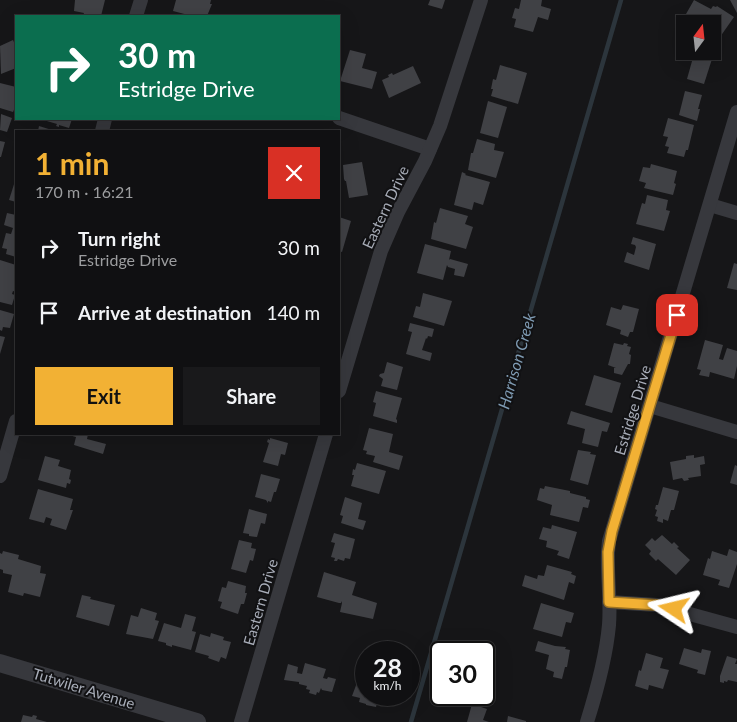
<!DOCTYPE html>
<meta charset="utf-8">
<style>
body{margin:0;font-family:Lato,sans-serif;background:#19191b;color:#f1f3f6;height:100vh;display:flex;flex-direction:column;font-size:19px;white-space:nowrap}
*{box-sizing:border-box;margin:0}
p{font-size:16px;color:#9c9d9f}
.icon{flex:none;width:28px;height:28px;fill:none;stroke:currentColor;stroke-width:2;stroke-linecap:round;stroke-linejoin:round}
.map{position:relative;flex:1;overflow:hidden}
.drawer{position:absolute;left:15px;top:130px;width:325px;height:305px;display:flex;flex-direction:column;background:#101012;border-radius:0px;box-shadow:0 5px 20px #0002,0 0 0 1px #303032}
.drawer>*{flex:none}
.hud{position:absolute;left:15px;top:15px;width:325px;height:105px;border-radius:0px;box-shadow:0 5px 20px #0002,0 0 0 1px #303032;background:#0b6e4f;color:#fff;overflow:hidden}
.needle{width:32px;rotate:15deg}
.fabs{position:absolute;left:676px;top:15px;display:grid;gap:10px}
.fabs a{display:grid;place-items:center;width:45px;height:45px;border-radius:0px;background:#101012;box-shadow:0 5px 20px #0002,0 0 0 1px #303032;font-size:25px}
.speed{position:absolute;left:355px;top:641px;display:flex;gap:10px;font-size:25px;font-weight:700;text-align:center}
.speed>*{display:grid;place-content:center;width:65px;height:65px;border-radius:50%;background:#101012;box-shadow:0 5px 20px #0002,0 0 0 1px #303032;line-height:1}
.speed small{font-size:12px;font-weight:400}
.speed .limit{border:2px solid #111;border-radius:8px;background:#fff;color:#111}
.pin{position:absolute;display:grid;place-items:center;width:42px;height:42px;color:#fff;margin:-21px;border-radius:10px;box-shadow:0 2px 8px #0006}
.me{position:absolute;width:55px;margin:-28px;rotate:280deg;stroke-linejoin:round;filter:drop-shadow(0 0 4px #0008)}
.turn{display:flex;align-items:center;gap:18px;height:105px;padding:0 20px;font-size:22px}
.turn .icon{width:65px;height:65px;stroke-width:2.5}
.turn b{display:block;font-size:35px;line-height:42px}
.round{display:grid;place-items:center;flex:none;width:52px;height:52px;border-radius:0px;background:#19191b}
.headline{display:flex;align-items:center;justify-content:space-between;height:85px;padding:0 20px}
h1{font-size:30px;font-weight:700;line-height:38px;color:#f2b134}
.action{display:flex;gap:10px;margin-top:auto;padding:10px 20px}
.action a{flex:1;height:58px;border-radius:0px;background:#f2b134;color:#111;font-size:20px;font-weight:700;line-height:58px;text-align:center}
.action a+a{background:#19191b;color:#f1f3f6}
ul{padding:0;list-style:none}
li{display:flex;align-items:center;gap:15px;height:65px;padding:0 20px}
li div{flex:1}
li b{display:block;font-size:19px}
li em{font-style:normal}
.map>svg:first-child{display:block}
.lines{fill:none;stroke-linecap:round;stroke-linejoin:round}
.stream{stroke:#2c353c;stroke-width:4.5}
.building{fill:#404145}
.minor{stroke:#37383d;stroke-width:14}
.tertiary{stroke:#37383d;stroke-width:18}
.route-casing{stroke:#9d7322;stroke-width:12}
.route{stroke:#f2b134;stroke-width:9}
.labels{text-anchor:middle;dominant-baseline:central;stroke-width:4;stroke-linejoin:round;paint-order:stroke}
.street-label{font-size:15px;fill:#a8adb8;stroke:#111113}
.water-label{font-size:16px;font-style:italic;fill:#7f9bb3;stroke:#111113}
</style>
<div class="map">
<svg width="737" height="722" viewBox="0 0 737 722">
<rect width="100%" height="100%" fill="#161618"/>
<g class="lines">
<path class="stream" d="M411,722L621,0"/>
</g>
<g class="building">
<path d="M75,0H105L101,16H83L84,13L74,11Z"/>
<path d="M176,0H211L210,4H212L207,16L193,14L192,16L173,11Z"/>
<path d="M430,0H445L442,9L428,5Z"/>
<path d="M521,0H542L541,6L551,9L548,20L538,17L533,32L514,27L516,19L512,18L515,8L519,9Z"/>
<path d="M694,0L711,9L713,6L716,7L717,6L734,17L720,37L712,32V24H700L686,14Z"/>
<path d="M730,0H737V13Z"/>
<path d="M13,40L16,47V68L1,74L0,46Z"/>
<path d="M350,50L366,54L362,68L377,72L372,89L340,81Z"/>
<path d="M694,54L712,59L704,84L687,79Z"/>
<path d="M500,65L527,73L518,104L491,96L493,89H491L493,79L496,80Z"/>
<path d="M413,66L421,83L389,98L382,80L389,77L388,75L392,73L393,75Z"/>
<path d="M0,83L16,87V105L13,112L0,108Z"/>
<path d="M685,91L702,95L698,109H700L697,121L679,115Z"/>
<path d="M488,101L507,107L498,138L480,133Z"/>
<path d="M1,114L12,118L7,132L0,130Z"/>
<path d="M668,118L694,125L688,150H686L684,157L667,153L669,147L665,146L668,137L663,136Z"/>
<path d="M40,119H72L69,128L59,125V127L56,126L57,124Z"/>
<path d="M39,126L55,131H38Z"/>
<path d="M477,139L495,144L494,150L504,152L496,178L468,170L471,153H473Z"/>
<path d="M0,141L5,142L1,157H0Z"/>
<path d="M362,162L368,195L349,198L346,181H345L344,179L343,165Z"/>
<path d="M651,164L677,171L674,183L676,184L673,195L644,188L646,183L639,181L643,167L650,168Z"/>
<path d="M462,172L466,174L465,175L490,182L483,205L474,202L472,210L454,205Z"/>
<path d="M16,178V202L9,200Z"/>
<path d="M647,195L668,200L666,210L670,211L664,231L636,224L642,203L645,204Z"/>
<path d="M440,208L468,216L465,224L473,227L466,249L431,239L434,222L436,223Z"/>
<path d="M7,213L16,215V257L6,254L7,249L2,248L6,233L11,234L13,228L4,225Z"/>
<path d="M339,217L351,221L342,252L339,251Z"/>
<path d="M633,237L656,244L649,270L624,262L627,252L634,255L636,247L635,245L631,244Z"/>
<path d="M425,244L451,251L449,260L450,259L468,264L464,277L454,275L455,269L448,267L447,265L443,280L417,273Z"/>
<path d="M0,260L16,265V292L13,291L12,294L15,295L12,305L0,302Z"/>
<path d="M734,263L737,264V290L727,288Z"/>
<path d="M423,293L452,301L444,326L413,317L416,306L420,307Z"/>
<path d="M623,305L639,309L633,332H630L628,337L620,334L621,330L606,325L611,307L621,310Z"/>
<path d="M0,310L14,314L10,328L3,327L2,331L0,330Z"/>
<path d="M410,323L434,329L432,337L428,336L427,339L426,338L422,350L432,353L430,361L406,354L412,332L408,331Z"/>
<path d="M0,336L5,337L0,354Z"/>
<path d="M705,340L723,345L719,359L723,360L727,348L737,351V366L734,379L710,372L709,377L699,375L701,370L697,369Z"/>
<path d="M614,343L623,345L624,343L628,344L627,346L631,347L629,354L631,355L630,364H628L622,375L614,373V368H616L608,365Z"/>
<path d="M387,362L403,367L397,390L381,386L383,379L379,376L380,374L384,373Z"/>
<path d="M594,375L621,383L612,413L585,405Z"/>
<path d="M376,391L402,398L396,419L397,420V423L373,416L376,403L373,402Z"/>
<path d="M571,411L610,423L607,432L602,431L598,447L582,443L585,429L567,424Z"/>
<path d="M369,428L393,434L389,452L403,456L399,470L373,462L375,456L366,454L367,451L363,450Z"/>
<path d="M65,434H88L87,439L106,444L103,454L74,445L76,437Z"/>
<path d="M270,438L288,443L285,455L281,454L278,466L263,462L269,443L267,442L268,439L270,440Z"/>
<path d="M578,450L591,452L590,454L596,455L588,485L570,480Z"/>
<path d="M694,455V458L704,456L705,464L700,465L701,476L688,478L689,480L684,481L682,478L673,480L670,462L686,459V456Z"/>
<path d="M45,456L60,460L58,466L71,470L69,479L71,480L70,484L67,483L66,488L38,480Z"/>
<path d="M357,463L386,471L379,494L351,486L354,475H352L353,469L355,470Z"/>
<path d="M735,465L737,466V485L730,483Z"/>
<path d="M261,474L280,479L276,492H274L271,502L268,501V503L266,500L255,497Z"/>
<path d="M545,486L570,491V493L586,497V499L590,500L588,508L583,507L579,522L550,515L552,505L537,500L540,488L544,489Z"/>
<path d="M663,487L679,491L674,510H671L668,521L663,519V523L657,521L658,517L655,516L657,510L655,509L656,505H658Z"/>
<path d="M38,489L73,499L70,510H73L66,530L50,525L52,519L46,517L44,523L29,519Z"/>
<path d="M345,497L362,503L358,519L366,521L363,530L341,523L343,516L340,515Z"/>
<path d="M249,509L267,514L265,524L261,523L257,537L249,536V534L243,533Z"/>
<path d="M552,525L577,532L569,559L557,555L559,551L546,547L547,541L539,539L543,527L551,529Z"/>
<path d="M334,533L355,539L350,559L345,558L344,561L338,559L337,561H334L335,558L331,557L335,543L331,542Z"/>
<path d="M662,535L672,544L674,542L679,547L677,548L690,560L676,575L658,559L656,561L649,554L651,551L645,545L652,538L655,541Z"/>
<path d="M239,540L252,543L251,548L256,549L253,561L250,560L246,573L231,569Z"/>
<path d="M729,549L737,552V564L729,588L718,585L720,580L703,575L708,558L710,559L712,551L727,556Z"/>
<path d="M3,551L19,555L18,559L41,566L40,573L46,574L40,597L24,593L23,596L8,592L12,575L3,573V570L0,569V553L2,554Z"/>
<path d="M547,565L572,572L571,574L576,576L574,584L569,582L564,600L522,586L525,575L537,579L538,575L544,576Z"/>
<path d="M324,572L356,582L352,595L377,603L373,619L340,612L342,603L341,601V603H339L317,597Z"/>
<path d="M228,581L246,586L245,593H247L244,604H241L238,614L220,608L222,602L218,601L222,587L226,588Z"/>
<path d="M82,595L91,597L90,599L115,605L109,626L76,617Z"/>
<path d="M541,603L574,613L571,623L566,622L562,637L533,629Z"/>
<path d="M141,608L157,613L155,620L159,621L153,639L126,634L131,615L138,617Z"/>
<path d="M185,614L196,617L192,631L196,632L191,650L172,645V647L166,645V643L158,641L164,623L181,628Z"/>
<path d="M211,633L224,637L223,640L231,642L226,659L221,657L219,662L208,658L209,656L195,652L200,634L210,637Z"/>
<path d="M538,641L555,646L566,647L565,649L570,650L567,667H565L562,679L553,677L554,672L546,669L549,655L535,651Z"/>
<path d="M684,648L701,653L702,649L711,651L705,675L697,673L698,670L679,664Z"/>
<path d="M646,653L663,658L660,668L669,670L663,689L649,685L648,690L635,686L639,670L641,671Z"/>
<path d="M727,656L737,659L735,664H737V682L728,680L727,682L724,681V683L720,682V676Z"/>
<path d="M305,663L326,669L323,678L327,679L328,677L336,679L332,692L322,690L321,688L319,693L317,692L316,695L309,693L310,690L306,689L307,686L299,684V682L284,680L288,664L298,667L297,673L302,674Z"/>
<path d="M364,664L366,665V695H379L376,707L366,705V704L359,702L360,698L352,696Z"/>
<path d="M472,704L487,709L483,720L489,722H467Z"/>
<path d="M23,715L32,717L33,715L37,716L36,719L47,722H21Z"/>
<path d="M508,716L526,721V722H507Z"/>
</g>
<g class="lines">
<g class="minor">
<path d="M136,16L141,0"/>
<path d="M339,118L430,149"/>
<path d="M102,131L105,119"/>
<path d="M710,205L737,213"/>
<path d="M339,391L381,251L398,212L425,161L440,126L481,0"/>
<path d="M650,406L737,432"/>
<path d="M0,476L16,421"/>
<path d="M609,602L657,605L737,627"/>
<path d="M241,722L326,434"/>
<path d="M587,722C597,690 606,658 609,625C611,601 607,576 608,552L609,541L737,112"/>
</g>
<path class="tertiary" d="M0,663L197,722"/>
</g>
<g class="lines">
<defs>
<path id="route" d="M674,609L657,605L609,602L608,552L612,531L677,315"/>
</defs>
<use href="#route" class="route-casing"/>
<use href="#route" class="route"/>
</g>
<g class="labels">
<g class="street-label">
<text transform="translate(385 207) rotate(-65)">Eastern Drive</text>
<text transform="translate(632 410) rotate(-73)">Estridge Drive</text>
<text transform="translate(260 602) rotate(-74)">Eastern Drive</text>
<text transform="translate(84 688) rotate(17)">Tutwiler Avenue</text>
</g>
<g class="water-label">
<text transform="translate(516 361) rotate(-74)">Harrison Creek</text>
</g>
</g>
</svg>
<div class="fabs">
<a><svg class="needle" viewBox="-14 -14 28 28"><path d="M0-13l5 13h-10z" fill="#e53935"/><path d="M0 13l5-13h-10z" fill="#9c9d9f"/></svg></a>
</div>
<div class="speed"><div>28<small>km/h</small></div><div class="limit">30</div></div>
<div class="pin" style="left:677px;top:315px;background:#d93025"><svg class="icon" aria-label="arrive" viewBox="0 0 24 24"><path d="M6 21V4h12l-3 4 3 4H6"/></svg></div>
<svg class="me" style="left:674px;top:609px" viewBox="-20 -20 40 40"><path d="M0-17L14 15 0 8-14 15z" fill="#f2b134" stroke="#fff" stroke-width="4"/></svg>
<div class="hud">
<div class="turn"><svg class="icon" aria-label="right" viewBox="0 0 24 24"><path d="M7 20v-9h11M14 6l5 5-5 5"/></svg><div><b>30 m</b>Estridge Drive</div></div>
</div>
<section class="drawer">
<div class="headline"><div><h1>1 min</h1><p>170 m · 16:21</p></div><a class="round" style="background:#d93025;color:#fff"><svg class="icon" aria-label="close" viewBox="0 0 24 24"><path d="M6 6l12 12M18 6L6 18"/></svg></a></div>
<ul>
<li><svg class="icon" aria-label="right" viewBox="0 0 24 24"><path d="M7 20v-9h11M14 6l5 5-5 5"/></svg><div><b>Turn right</b><p>Estridge Drive</p></div><em>30 m</em></li>
<li><svg class="icon" aria-label="arrive" viewBox="0 0 24 24"><path d="M6 21V4h12l-3 4 3 4H6"/></svg><div><b>Arrive at destination</b></div><em>140 m</em></li>
</ul>
<div class="action"><a>Exit</a><a>Share</a></div>
</section>
</div>
